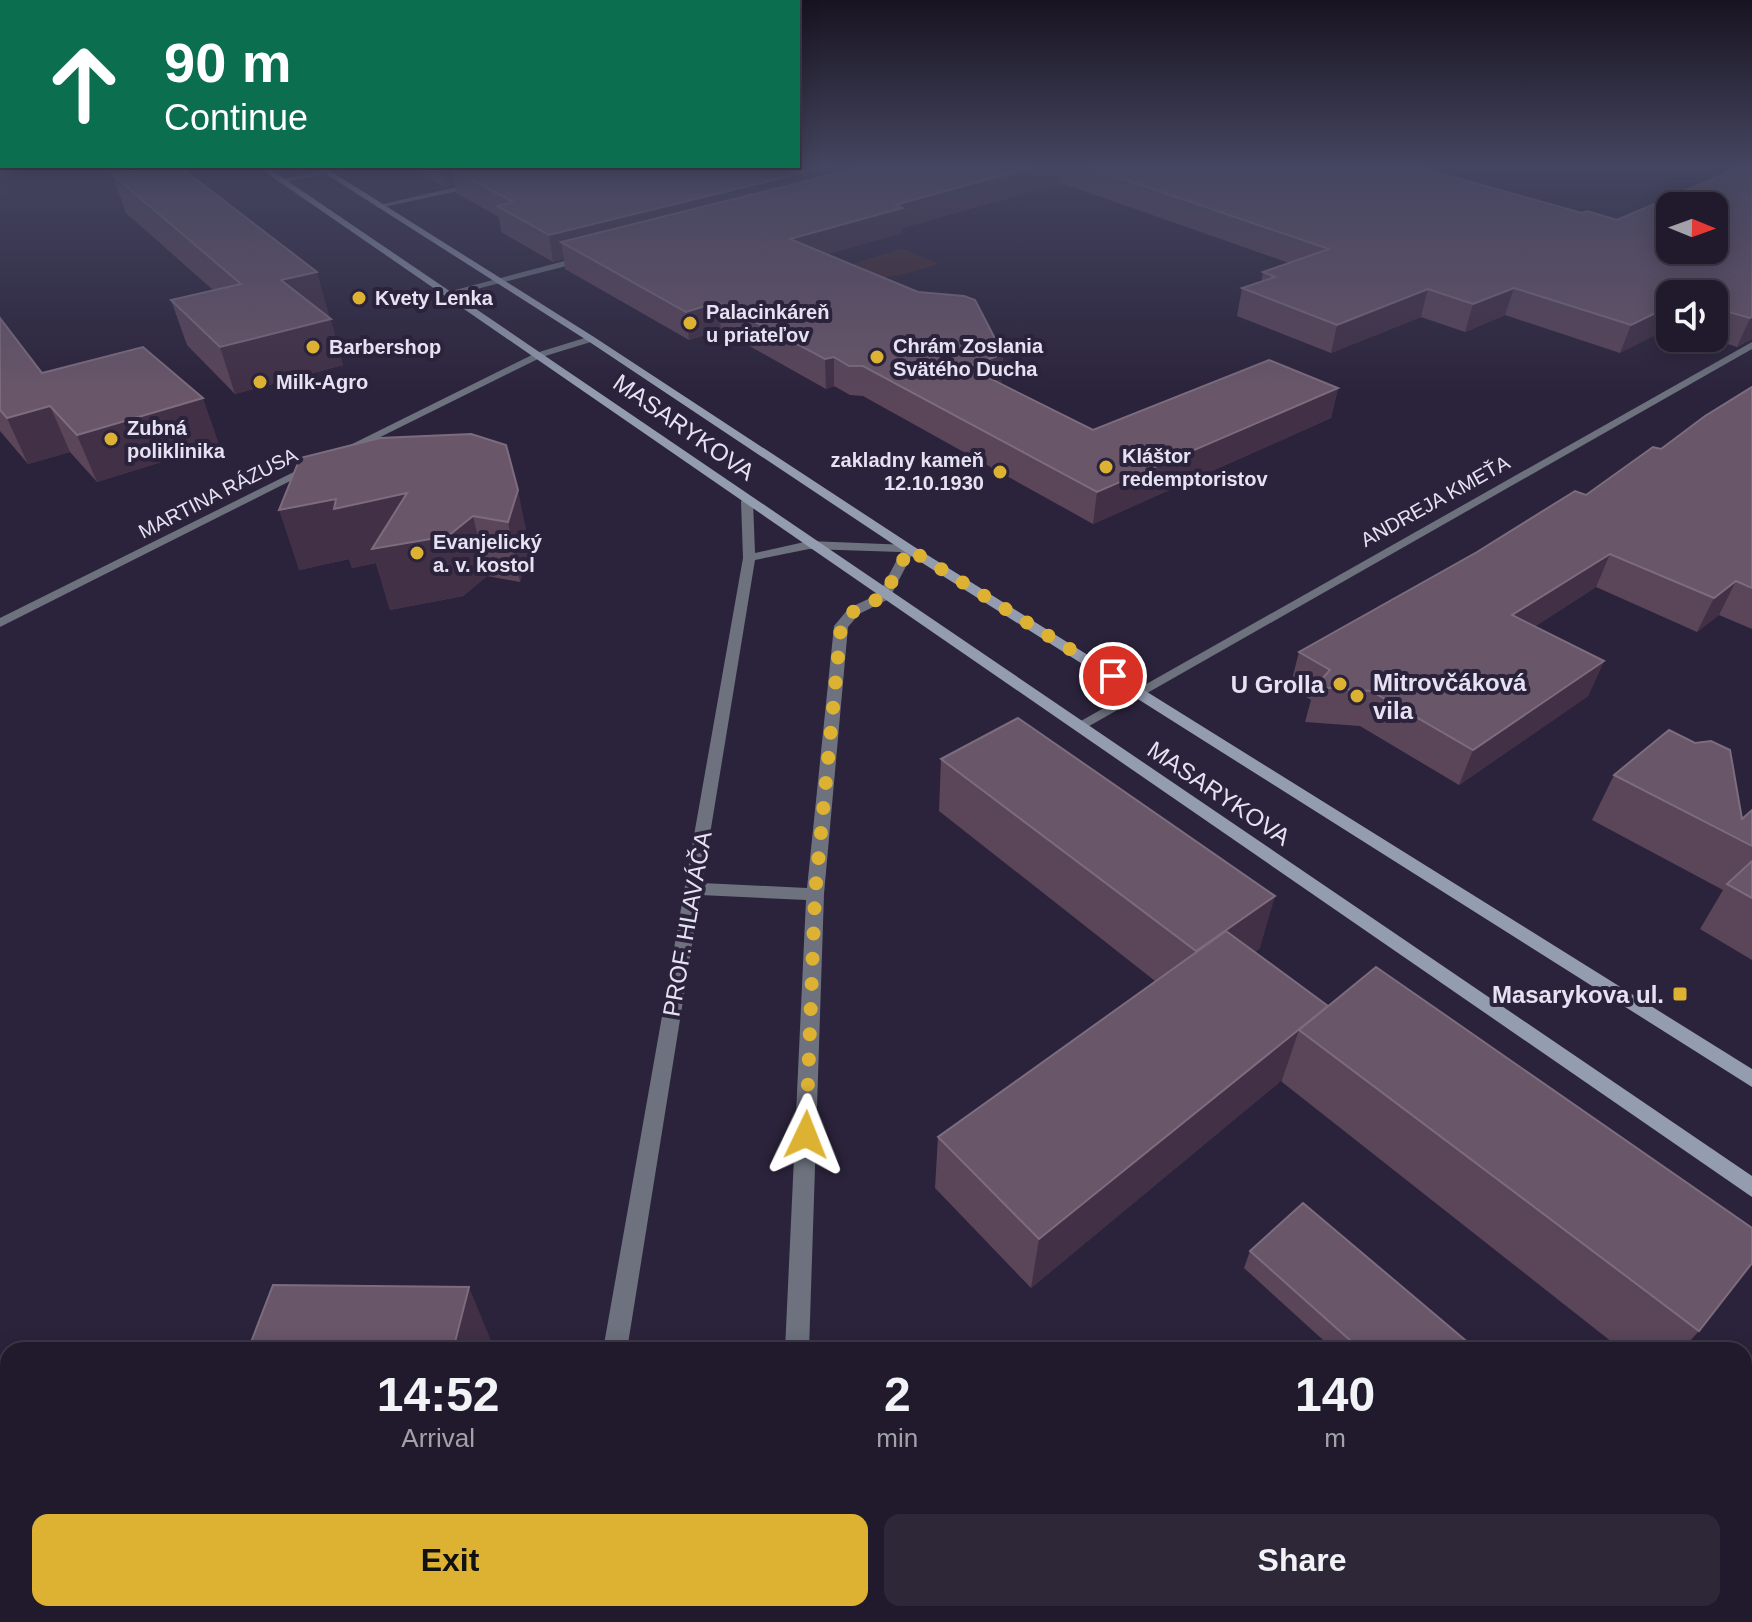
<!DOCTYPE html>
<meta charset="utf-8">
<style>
body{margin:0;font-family:Helvetica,sans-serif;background:#2d2738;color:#f1f3f6;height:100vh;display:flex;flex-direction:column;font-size:30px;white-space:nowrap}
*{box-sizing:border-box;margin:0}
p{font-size:26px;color:#a2a1a9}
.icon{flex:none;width:44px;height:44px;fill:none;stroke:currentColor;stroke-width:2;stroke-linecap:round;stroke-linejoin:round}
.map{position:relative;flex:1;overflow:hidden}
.details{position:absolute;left:0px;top:1342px;width:1752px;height:280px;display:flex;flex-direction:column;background:#201a2c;border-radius:24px 24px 0 0;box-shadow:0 4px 20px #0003,0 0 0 2px #3d3848}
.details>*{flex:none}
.guide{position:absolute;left:0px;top:0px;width:800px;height:168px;box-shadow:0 4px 20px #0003,0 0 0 2px #3d3848;background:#0b6e4f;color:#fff;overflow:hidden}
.needle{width:52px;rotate:91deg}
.fabs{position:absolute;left:1656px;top:192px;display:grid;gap:16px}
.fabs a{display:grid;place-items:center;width:72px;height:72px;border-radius:16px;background:#201a2c;box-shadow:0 4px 20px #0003,0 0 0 2px #3d3848;font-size:40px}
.pin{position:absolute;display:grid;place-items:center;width:68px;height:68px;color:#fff;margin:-34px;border:4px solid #fff;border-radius:50%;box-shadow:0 2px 8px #0007}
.me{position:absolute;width:88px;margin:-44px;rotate:2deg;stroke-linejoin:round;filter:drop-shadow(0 0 6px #0008)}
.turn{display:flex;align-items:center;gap:28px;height:168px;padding:0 32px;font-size:36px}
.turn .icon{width:104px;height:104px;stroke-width:2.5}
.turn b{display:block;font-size:56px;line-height:68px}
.eta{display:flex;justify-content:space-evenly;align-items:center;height:136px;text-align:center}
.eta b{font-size:48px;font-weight:800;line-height:56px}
.action{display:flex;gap:16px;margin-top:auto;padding:16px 32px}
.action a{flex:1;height:92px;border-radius:16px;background:#ddb233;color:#111;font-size:32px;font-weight:800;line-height:92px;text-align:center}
.action a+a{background:#2d2738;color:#f1f3f6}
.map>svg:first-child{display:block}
.green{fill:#412b32}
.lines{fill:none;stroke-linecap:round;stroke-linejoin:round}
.minor{fill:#6d727e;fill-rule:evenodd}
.secondary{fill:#949cb0;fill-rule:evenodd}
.wall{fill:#5a4559}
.shaded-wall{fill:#413046}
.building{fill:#695669;stroke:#7c6c7e;stroke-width:2;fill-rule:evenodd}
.route{stroke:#ddb233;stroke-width:14;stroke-dasharray:0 25.2}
.poi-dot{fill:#ddb233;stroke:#2b233b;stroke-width:3}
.labels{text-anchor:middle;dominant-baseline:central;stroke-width:8;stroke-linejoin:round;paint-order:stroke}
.far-poi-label{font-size:20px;font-weight:bold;fill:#e6e2f2;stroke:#2b233b;text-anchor:start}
.far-street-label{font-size:20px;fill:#e6e2f2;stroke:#2b233b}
.street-label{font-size:24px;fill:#e6e2f2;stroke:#2b233b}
.poi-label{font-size:24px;font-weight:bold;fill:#e6e2f2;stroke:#2b233b;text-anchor:end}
</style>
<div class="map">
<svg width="1752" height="1622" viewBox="0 0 1752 1622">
<rect width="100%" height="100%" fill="#2b233b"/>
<path class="green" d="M902,248L939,264C897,277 878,283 834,270Z"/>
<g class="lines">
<g class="minor">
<path d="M326,170L329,174L282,182L278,180Z"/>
<path d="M474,183L477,187L379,208L375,206Z"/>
<path d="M583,256L586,257V261L449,296L444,293Z"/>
<path d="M591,336L594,337V341L542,357L342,456L332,454L536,353Z"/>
<path d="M1752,342V349L1084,729L1079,731L1072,726Z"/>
<path d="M310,464L314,465V469L0,627V618Z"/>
<path d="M747,497L753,501L755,553L809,541L909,545L915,549L889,599L859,614L848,627L824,894L809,1350H785L806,900L700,895L627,1350H603L743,558L741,501ZM809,549L901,552L879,594L849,608L834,626L807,888L702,883L755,560Z"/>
<path d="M560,1614H586L585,1622H559Z"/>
<rect x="766" y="1614" width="26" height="8"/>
</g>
<g class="secondary">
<path d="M258,167H267L1752,1176V1197Z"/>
<path d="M315,167H324L594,337L913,546L1752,1069V1087L905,552L588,341Z"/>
</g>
</g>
<g class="wall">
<path d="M410,167H1417L1582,213L1617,220L1739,167H1738H1752V339L1737,347L1709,338H1714V294H1670L1620,353L1505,315L1465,332L1421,317L1331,353L1237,316L1242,288L1261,282L1263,272L1289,263L1061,183L902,228V233L827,254L1003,354L1001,383L1093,430L1338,388L1331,418L1093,524L863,396L850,395L834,386L826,389L721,330L689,340L565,269L564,259L553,262L501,232L499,217L456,193L455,184L445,187Z"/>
<path d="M112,174L329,315L326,316L343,365L235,394L187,345L171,300L213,290L126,213Z"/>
<path d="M0,318L42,373L219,444L97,482L70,452L28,464L0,431Z"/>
<path d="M1752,387V629L1719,615L1697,632L1596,587L1534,627L1604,661L1588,696L1459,785L1360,726L1305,722L1311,700L1290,687L1299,652L1586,495L1661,449Z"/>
<path d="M471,434L530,549L520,582L487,576L463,596L390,610L376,563L352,568L349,559L299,570Z"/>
<path d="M941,759L1260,948L1255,952L1699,1331L1682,1350H1622L1282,1082V1080L1031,1288L935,1188L938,1137L1155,981L939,811Z"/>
<path d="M1614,775L1742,819L1752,810V960L1700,929L1723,890L1592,820Z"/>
<path d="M1250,1251L1477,1350H1334L1244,1268Z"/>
<rect x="0" y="1359" width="8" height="232"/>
</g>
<g class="shaded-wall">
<path d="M441,167H529L452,169L455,184L445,187Z"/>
<path d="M826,167H920L561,242L564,259L553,262L549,235Z"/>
<path d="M1032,167H1063L1061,183L902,228V233L791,265L790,239L895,205Z"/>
<path d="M317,272L329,315L294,324L281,280Z"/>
<path d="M1514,288L1505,315L1465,332L1473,304Z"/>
<path d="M1428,289L1421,317L1331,353L1337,325Z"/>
<path d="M718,302L721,330L689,340L686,312Z"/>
<path d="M1670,306V328L1620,353L1631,325Z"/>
<path d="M1752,317V339L1737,347L1750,318Z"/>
<path d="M331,319L343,365L235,394L220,347Z"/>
<path d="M1003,354L1001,383L967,367Z"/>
<path d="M834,357V386L826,389L825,359Z"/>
<path d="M1338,388L1331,418L1093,524L1097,492Z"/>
<path d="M203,398L219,444L97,482L77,435Z"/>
<path d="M50,406L70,452L28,464L7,418Z"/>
<path d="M518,490L530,549L520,582L508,522Z"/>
<path d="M407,493L473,516L487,576L463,596L390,610L376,563L352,568L349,559L299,570L279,510L336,499Z"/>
<path d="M1610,554L1596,587L1498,650L1512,615Z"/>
<path d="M1736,581L1719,615L1697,632L1714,598Z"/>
<path d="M1604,661L1588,696L1459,785L1473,750Z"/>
<path d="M1275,896L1260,948L1183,1004L1196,951Z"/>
<path d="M1328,1006L1299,1030L1282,1080L1031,1288L1039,1239Z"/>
<path d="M469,1287L494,1348L493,1350H453Z"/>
<path d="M385,1614H432L430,1622H383Z"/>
</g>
<g class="building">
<path d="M149,167H180L317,272L281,280L331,319L220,347L171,300L241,284L112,174Z"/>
<path d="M460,167H826L549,235L497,206L513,202L452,169Z"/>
<path d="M863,167H1032L895,205L902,208L790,239L918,292L964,296L975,300L1003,354L967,367L1093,430L1269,360L1338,388L1097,492L863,366H849L834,357L825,359L718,302L686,312L561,242Z"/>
<path d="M1088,167H1417L1582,213L1587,211L1617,220L1740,167H1752V317L1750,318L1714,308V294H1670V306L1631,325L1514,288L1473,304L1428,289L1337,325L1242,288L1275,277L1263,272L1329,249ZM1670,206H1714V250H1670Z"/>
<path d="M0,318L42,373L143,347L203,398L77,435L50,406L7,418L0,410Z"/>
<path d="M1752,387V588L1736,581L1714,598L1610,554L1512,615L1604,661L1473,750L1371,691L1315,687L1330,670L1299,652L1477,552L1575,491L1586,495L1653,447L1661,449L1705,416Z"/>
<path d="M471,434L506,445L518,490L508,522L473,516L448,536L372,549L407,493L334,509L336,499L279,510L300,458L380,438Z"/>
<path d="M1018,718L1275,896L1196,951L941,759Z"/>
<path d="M1669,730L1695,743L1711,741L1730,750L1742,819L1752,810V846L1614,775Z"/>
<path d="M1752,861V898L1727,884Z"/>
<path d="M1226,931L1328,1006L1039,1239L938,1137Z"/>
<path d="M1376,967L1752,1228V1263L1699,1331L1299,1030Z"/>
<path d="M1303,1203L1477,1350H1361L1250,1251Z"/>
<path d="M273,1285L469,1287L453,1350H248Z"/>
<rect x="0" y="1359" width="8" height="181"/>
<path d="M150,1614H385L383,1622H147Z"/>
<path d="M1326,1614H1440L1448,1622H1319Z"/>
</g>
<linearGradient id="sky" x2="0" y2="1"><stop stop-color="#181320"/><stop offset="0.42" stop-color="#444560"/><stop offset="1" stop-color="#444560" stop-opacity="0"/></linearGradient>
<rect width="1752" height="394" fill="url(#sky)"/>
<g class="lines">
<path class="route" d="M806,1135L815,894L841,626L854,611L884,596L909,549L1113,676"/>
</g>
<g class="poi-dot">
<circle cx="359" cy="298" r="8"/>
<circle cx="690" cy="323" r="8"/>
<circle cx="313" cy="347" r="8"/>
<circle cx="877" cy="357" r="8"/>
<circle cx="260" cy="382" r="8"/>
<circle cx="111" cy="439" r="8"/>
<circle cx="1106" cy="467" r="8"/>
<circle cx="1000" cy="472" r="8"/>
<circle cx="417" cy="553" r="8"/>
<circle cx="1340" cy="684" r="8"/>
<circle cx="1357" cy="696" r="8"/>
<rect x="1672" y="986" width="16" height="16" rx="4"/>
</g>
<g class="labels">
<g class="far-poi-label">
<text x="375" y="298">Kvety Lenka</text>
<text x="706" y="312">Palacinkáreň<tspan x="706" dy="23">u priateľov</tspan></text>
<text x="893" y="346">Chrám Zoslania<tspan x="893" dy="23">Svätého Ducha</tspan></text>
<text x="329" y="347">Barbershop</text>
<text x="276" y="382">Milk-Agro</text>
<text x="127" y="428">Zubná<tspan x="127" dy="23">poliklinika</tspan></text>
<text x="1122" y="456">Kláštor<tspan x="1122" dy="23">redemptoristov</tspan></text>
<text x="984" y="460" text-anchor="end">zakladny kameň<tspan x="984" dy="23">12.10.1930</tspan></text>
<text x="433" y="542">Evanjelický<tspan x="433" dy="23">a. v. kostol</tspan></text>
</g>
<g class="far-street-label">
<text transform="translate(218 493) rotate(-27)">MARTINA RÁZUSA</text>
<text transform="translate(1435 501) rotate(-29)">ANDREJA KMEŤA</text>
</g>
<g class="street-label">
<text transform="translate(684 427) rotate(35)">MASARYKOVA</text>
<text transform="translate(1219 793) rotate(34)">MASARYKOVA</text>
<text transform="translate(687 924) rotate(-80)">PROF. HLAVÁČA</text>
</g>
<g class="poi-label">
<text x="1373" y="682" text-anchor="start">Mitrovčáková<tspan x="1373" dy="28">vila</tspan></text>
<text x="1324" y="684">U Grolla</text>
<text x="1664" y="994">Masarykova ul.</text>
</g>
</g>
</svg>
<div class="fabs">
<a><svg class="needle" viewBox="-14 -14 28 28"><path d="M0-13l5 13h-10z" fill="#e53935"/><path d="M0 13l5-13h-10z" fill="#a2a1a9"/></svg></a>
<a><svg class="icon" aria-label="sound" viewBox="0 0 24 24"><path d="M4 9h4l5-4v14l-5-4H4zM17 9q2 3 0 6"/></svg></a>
</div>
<div class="pin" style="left:1113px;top:676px;background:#d93025"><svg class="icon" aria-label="arrive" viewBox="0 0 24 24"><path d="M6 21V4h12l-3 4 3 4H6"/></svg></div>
<svg class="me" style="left:806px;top:1135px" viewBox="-20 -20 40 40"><path d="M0-17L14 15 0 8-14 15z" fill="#ddb233" stroke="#fff" stroke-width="4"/></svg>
<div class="guide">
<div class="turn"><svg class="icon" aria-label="ahead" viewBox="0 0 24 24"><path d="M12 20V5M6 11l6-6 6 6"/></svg><div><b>90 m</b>Continue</div></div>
</div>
<section class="details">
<div class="eta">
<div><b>14:52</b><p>Arrival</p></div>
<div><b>2</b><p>min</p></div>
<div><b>140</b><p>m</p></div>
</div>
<div class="action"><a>Exit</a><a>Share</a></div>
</section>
</div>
